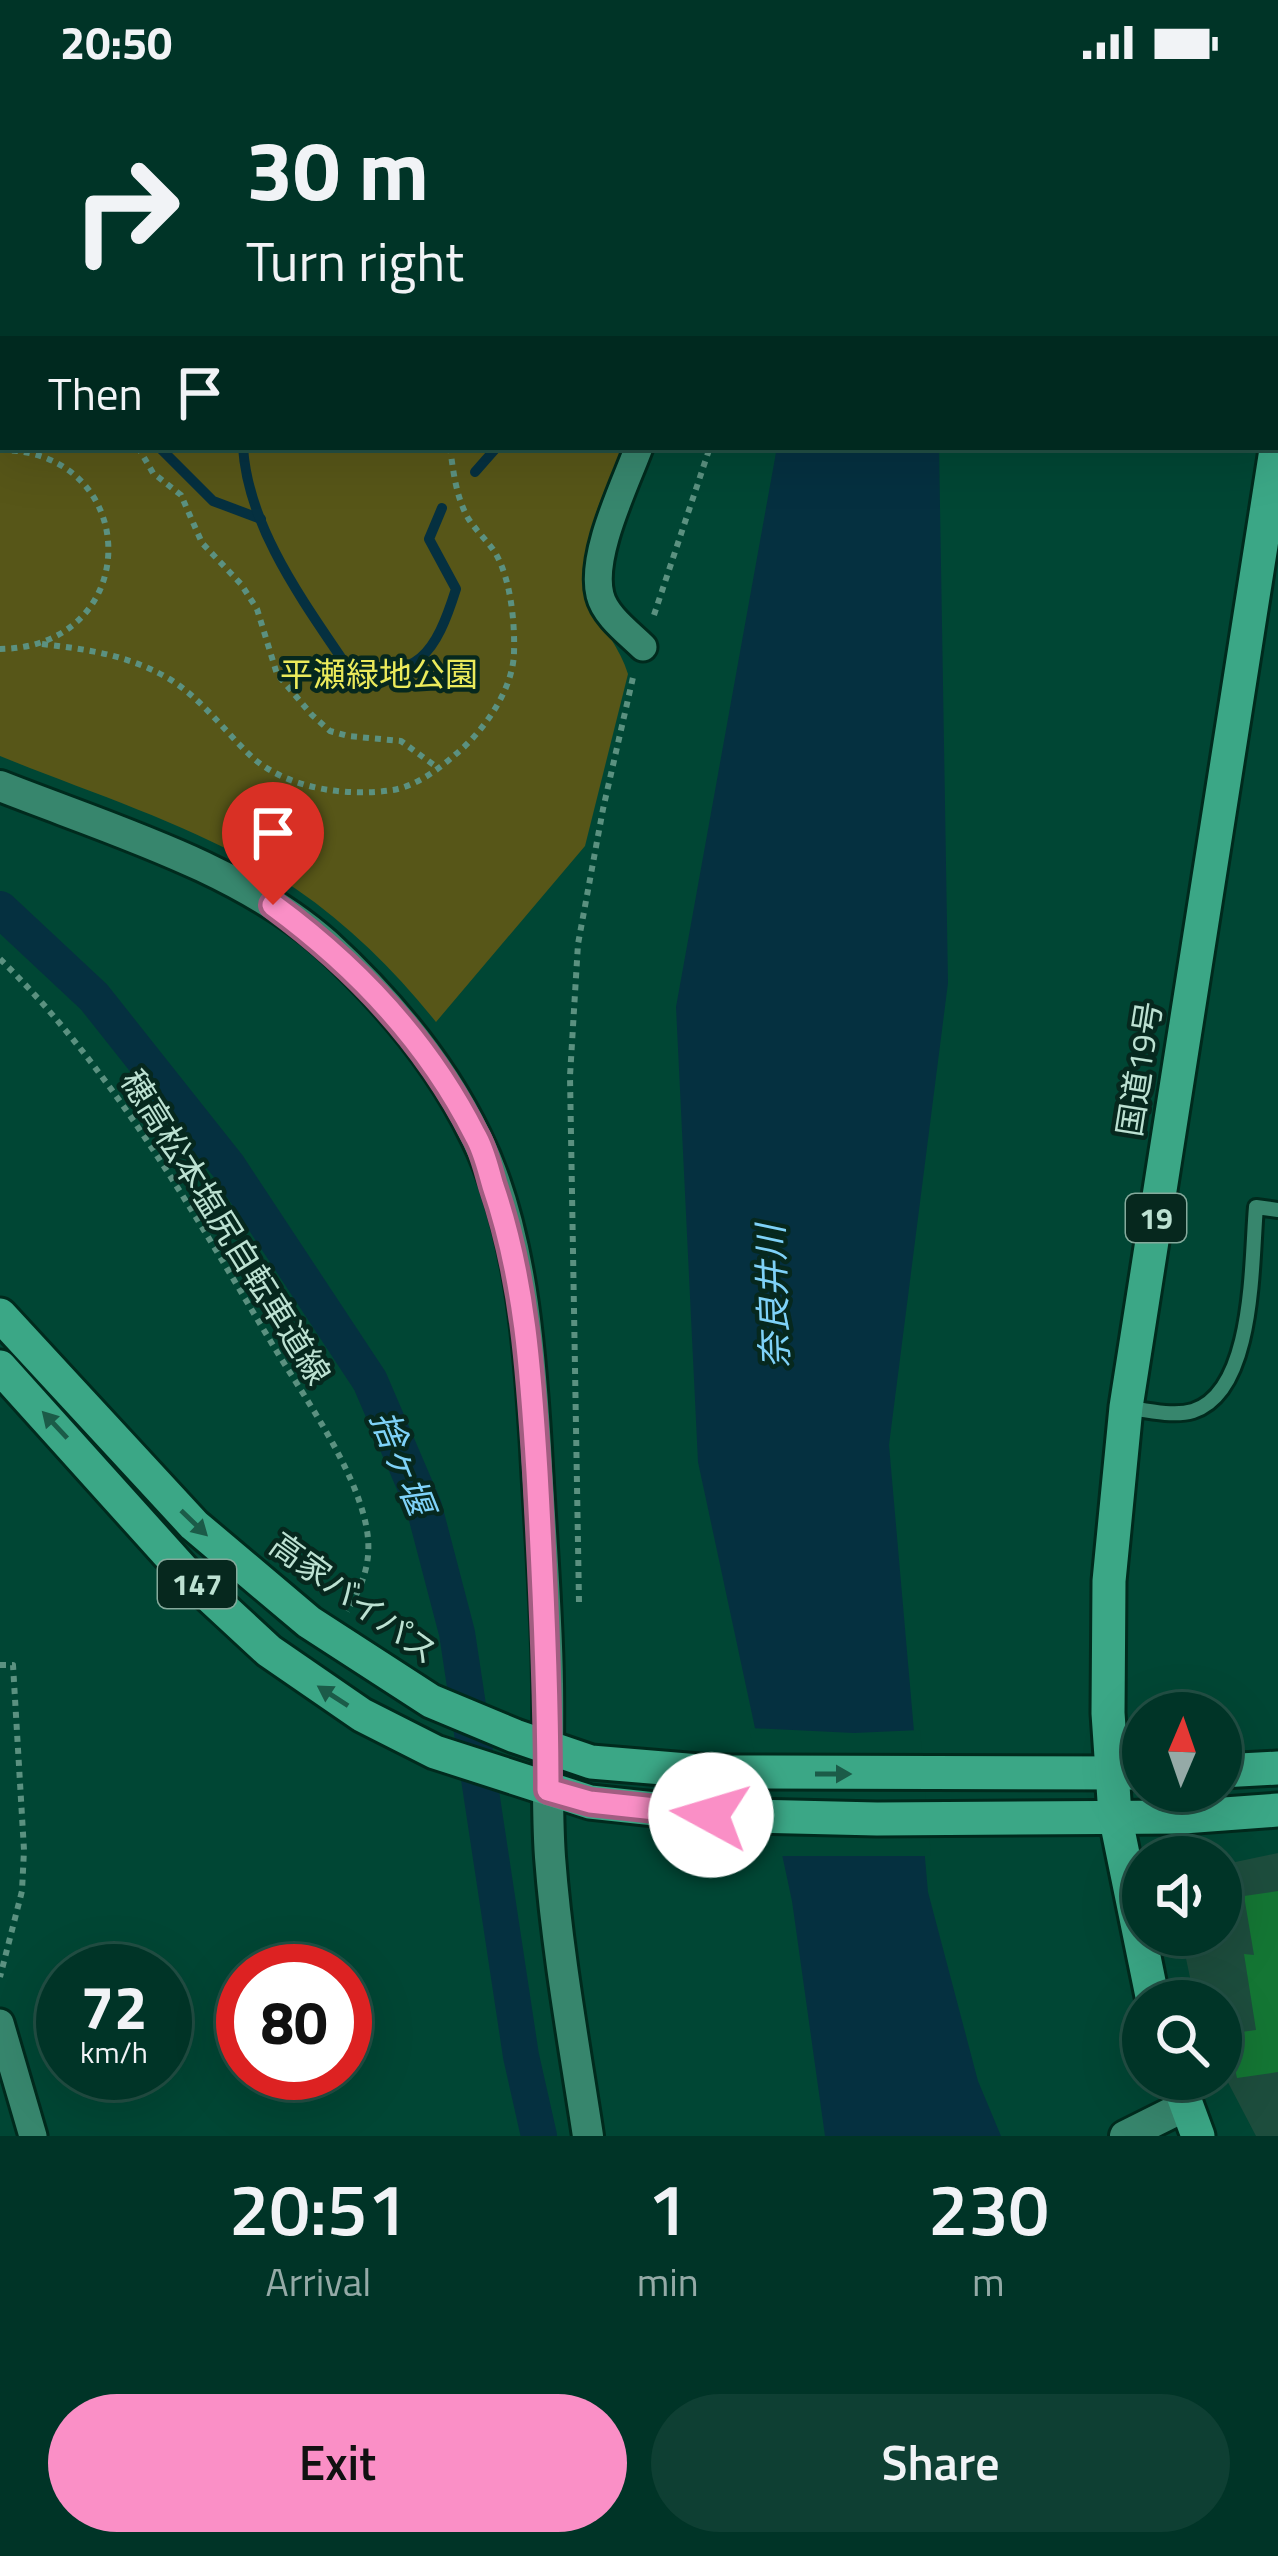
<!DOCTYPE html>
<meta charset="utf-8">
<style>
body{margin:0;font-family:"Titillium Web","Noto Sans JP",sans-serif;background:#0e3f33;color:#f1f3f6;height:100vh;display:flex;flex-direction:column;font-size:45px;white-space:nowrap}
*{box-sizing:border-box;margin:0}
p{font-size:39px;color:#95aaa7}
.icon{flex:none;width:66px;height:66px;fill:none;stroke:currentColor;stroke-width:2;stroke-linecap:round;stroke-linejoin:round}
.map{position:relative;height:2052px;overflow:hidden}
.sheet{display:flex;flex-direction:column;background:#003427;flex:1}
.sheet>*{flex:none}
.hud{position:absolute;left:0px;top:0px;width:1278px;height:366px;box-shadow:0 12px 48px #0002,0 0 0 3px #224f44;background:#003427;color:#f1f3f6;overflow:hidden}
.needle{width:78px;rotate:2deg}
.tools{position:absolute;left:1122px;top:1608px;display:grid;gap:24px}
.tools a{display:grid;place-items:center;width:120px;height:120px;border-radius:50%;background:#003427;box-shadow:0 12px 48px #0002,0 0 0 3px #224f44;font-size:60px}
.speed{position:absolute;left:36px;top:1860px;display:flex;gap:24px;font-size:60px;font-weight:700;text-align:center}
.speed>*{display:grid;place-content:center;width:156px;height:156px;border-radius:50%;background:#003427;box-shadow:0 12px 48px #0002,0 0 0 3px #224f44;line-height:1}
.speed small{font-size:30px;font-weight:400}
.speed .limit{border:18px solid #d22;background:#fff;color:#111}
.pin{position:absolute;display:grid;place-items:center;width:102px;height:102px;color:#fff;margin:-123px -51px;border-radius:50% 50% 50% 0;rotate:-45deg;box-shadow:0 0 12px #0007}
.pin .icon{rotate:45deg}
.me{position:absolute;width:132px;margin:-66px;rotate:276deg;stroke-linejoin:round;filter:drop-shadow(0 0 9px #0008)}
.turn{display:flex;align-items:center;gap:42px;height:252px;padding:0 48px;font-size:54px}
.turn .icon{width:156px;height:156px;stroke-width:2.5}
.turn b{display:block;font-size:84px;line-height:102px}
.then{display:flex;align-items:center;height:114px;padding:0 48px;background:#0003;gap:24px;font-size:45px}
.eta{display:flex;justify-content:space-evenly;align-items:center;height:204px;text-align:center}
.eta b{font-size:72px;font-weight:600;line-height:84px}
.action{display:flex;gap:24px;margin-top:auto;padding:24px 48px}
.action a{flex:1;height:138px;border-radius:72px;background:#fa8fc6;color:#111;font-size:48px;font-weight:600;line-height:138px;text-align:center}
.action a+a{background:#0e3f33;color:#f1f3f6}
.status{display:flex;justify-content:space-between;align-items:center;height:84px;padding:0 60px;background:#003427;direction:ltr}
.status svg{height:33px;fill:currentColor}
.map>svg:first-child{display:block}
.built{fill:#1d4d3d}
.green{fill:#575618}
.water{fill:#053040}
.pier{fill:#004634}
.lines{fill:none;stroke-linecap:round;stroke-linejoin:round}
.stream{stroke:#053040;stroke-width:10}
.canal{stroke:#053040;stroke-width:36}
.building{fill:#147634}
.service-casing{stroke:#002a1d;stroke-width:20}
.minor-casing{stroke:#002a1d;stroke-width:33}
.tertiary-casing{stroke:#002a1d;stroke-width:36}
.trunk-casing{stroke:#002a1d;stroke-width:39}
.path{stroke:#5b9180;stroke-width:6;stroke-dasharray:6 6;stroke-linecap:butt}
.service{stroke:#37866d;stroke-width:14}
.minor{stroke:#37866d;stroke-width:27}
.tertiary{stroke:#37866d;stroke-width:30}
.trunk{stroke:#3ba786;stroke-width:33}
.oneway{fill:#1b5b48}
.route-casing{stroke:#a25d81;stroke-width:30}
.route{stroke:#fa8fc6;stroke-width:21}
.labels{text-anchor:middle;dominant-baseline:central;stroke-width:9;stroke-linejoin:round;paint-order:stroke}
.shield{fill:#06281e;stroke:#85aa9c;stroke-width:3}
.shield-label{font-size:30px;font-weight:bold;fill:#bce1d2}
.park-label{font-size:33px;fill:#eceb5b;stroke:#06281e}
.street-label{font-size:33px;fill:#bce1d2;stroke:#06281e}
.water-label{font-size:36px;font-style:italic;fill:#7fd2f8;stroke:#06281e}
</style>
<div class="status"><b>20:50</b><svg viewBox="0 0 49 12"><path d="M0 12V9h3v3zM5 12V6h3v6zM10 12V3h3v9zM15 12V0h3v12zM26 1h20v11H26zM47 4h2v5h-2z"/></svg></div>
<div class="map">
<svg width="1278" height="2052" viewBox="0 0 1278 2052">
<rect width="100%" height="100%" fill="#004634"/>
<path class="built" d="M1278,1769V2052H1256L1221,1985V1917H1195L1181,1851H1221V1781Z"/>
<path class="green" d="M0,0H692L3,3V363H626C600,412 574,467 595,523C603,546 620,564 628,590L585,762L436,938C395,887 350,842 296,805C207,745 98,712 0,672Z"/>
<path class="water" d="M777,363H939L948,899L889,1361L928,1808L978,1997L1001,2052H825L792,1817L698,1378L676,923Z"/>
<path class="pier" d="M749,1644L854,1649L920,1646L931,1772H776Z"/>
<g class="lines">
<g class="stream">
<path d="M159,363L213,417L261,435"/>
<path d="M243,363C248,443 303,517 346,581C418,600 436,568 456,505L429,455L442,424"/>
<path d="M475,388L497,363"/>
</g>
<path class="canal" d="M0,825L94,913L228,1082L370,1297L424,1423L457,1549L521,1972L539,2052"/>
</g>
<path class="building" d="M1278,1807V1988L1237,1994L1227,1950L1256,1946L1244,1870L1254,1871L1244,1812Z"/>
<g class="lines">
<defs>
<path id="service" d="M1128,1324C1149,1326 1173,1333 1193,1327C1255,1307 1251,1178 1256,1123L1278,1126"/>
<g id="minor">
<path d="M706,3L707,0"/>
<path d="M639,363C625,401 590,471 600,511C605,532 629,549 643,563"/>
<path d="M0,1939L33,2052"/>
</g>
<g id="tertiary">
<path d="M0,702C106,744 239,783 326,860C385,914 441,980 476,1053C521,1144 530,1263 536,1364C540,1442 547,1521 548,1600C549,1657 546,1715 550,1773C557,1866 574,1960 588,2052"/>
<path d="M1125,2052L1185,2022"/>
</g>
<g id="trunk">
<path d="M0,1231L194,1441L309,1538L431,1617L515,1652L591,1678L711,1688L1143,1689"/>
<path d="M0,1283L189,1493L269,1567L362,1631L435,1668L590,1718L711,1731L877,1735L1183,1733L1278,1726"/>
<path d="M1221,1687L1278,1684"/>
<path d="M1153,1917L1115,1731L1108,1629L1109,1497L1126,1323L1278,353"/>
<path d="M1177,1995L1198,2052"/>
</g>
</defs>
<use href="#service" class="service-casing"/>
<use href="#minor" class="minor-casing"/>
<use href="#tertiary" class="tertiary-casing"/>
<use href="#trunk" class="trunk-casing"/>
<g class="path">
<path d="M32,0L33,3"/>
<path d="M590,0L591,3"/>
<path d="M199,3L200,0"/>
<path d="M138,363L153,389L181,411L202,459L241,500L257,525L277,590L312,631L330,647L348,652L401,657L438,684"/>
<path d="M0,366C143,366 146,563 0,565"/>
<path d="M654,531L710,363"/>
<path d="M42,560C86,565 127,571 166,593C201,613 224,647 253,674C289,705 347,713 393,706C416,702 439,685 456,670C483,648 513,606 514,569C515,539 511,497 496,470C488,457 476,447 468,434C456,413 453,386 450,363"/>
<path d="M0,875C114,986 192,1127 274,1263C305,1314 354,1383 366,1441C373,1475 364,1499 347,1527"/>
<path d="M579,1518L570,992L578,860L603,725L634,589"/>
<path d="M0,1581H13L24,1766L22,1807L0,1893"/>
</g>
<use href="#service" class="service"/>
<use href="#minor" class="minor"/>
<use href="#tertiary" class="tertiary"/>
<use href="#trunk" class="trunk"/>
</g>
<defs><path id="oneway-solid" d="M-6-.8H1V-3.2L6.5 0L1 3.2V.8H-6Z" transform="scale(3)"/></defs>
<g class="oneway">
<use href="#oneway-solid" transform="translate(55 1341) rotate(-133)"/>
<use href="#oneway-solid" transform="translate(194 1439) rotate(44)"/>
<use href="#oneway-solid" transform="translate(333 1612) rotate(-147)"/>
<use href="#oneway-solid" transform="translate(833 1690)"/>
</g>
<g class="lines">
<defs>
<path id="route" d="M273,821C356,882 428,958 475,1051C484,1066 488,1085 493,1102C525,1195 531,1291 537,1388C543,1495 548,1600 548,1706L590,1718L711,1731"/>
</defs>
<use href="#route" class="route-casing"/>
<use href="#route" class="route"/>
</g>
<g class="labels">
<g class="shield">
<rect x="1126" y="1110" width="60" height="48" rx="9"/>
<rect x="158" y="1476" width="78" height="48" rx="9"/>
</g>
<g class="shield-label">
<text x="1156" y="1134">19</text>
<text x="197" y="1500">147</text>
</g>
<g class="park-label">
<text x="379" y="590">平瀬緑地公園</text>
</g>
<g class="street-label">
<text transform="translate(1139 985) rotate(-81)">国道19号</text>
<text transform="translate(226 1143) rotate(58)">穂高松本塩尻自転車道線</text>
<text transform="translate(354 1514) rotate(36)">高家バイパス</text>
</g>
<g class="water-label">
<text transform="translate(772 1213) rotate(-92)">奈良井川</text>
<text transform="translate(403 1378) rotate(68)">捨ヶ堰</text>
</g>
</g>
</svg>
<div class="tools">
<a><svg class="needle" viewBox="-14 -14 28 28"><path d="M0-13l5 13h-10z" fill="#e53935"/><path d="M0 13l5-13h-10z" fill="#95aaa7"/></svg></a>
<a><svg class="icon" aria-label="sound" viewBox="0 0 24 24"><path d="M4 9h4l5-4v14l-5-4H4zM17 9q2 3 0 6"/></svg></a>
<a><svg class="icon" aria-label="search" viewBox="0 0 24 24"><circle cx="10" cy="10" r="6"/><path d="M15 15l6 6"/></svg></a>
</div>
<div class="speed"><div>72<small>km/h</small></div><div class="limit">80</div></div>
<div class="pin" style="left:273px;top:821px;background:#d93025"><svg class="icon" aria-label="arrive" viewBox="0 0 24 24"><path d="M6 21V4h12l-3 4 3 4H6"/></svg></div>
<svg class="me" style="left:711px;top:1731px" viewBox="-20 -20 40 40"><circle r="19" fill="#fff"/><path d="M0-13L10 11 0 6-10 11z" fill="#fa8fc6"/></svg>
<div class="hud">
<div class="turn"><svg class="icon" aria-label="right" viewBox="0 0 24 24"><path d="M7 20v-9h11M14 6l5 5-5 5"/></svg><div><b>30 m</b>Turn right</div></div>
<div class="then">Then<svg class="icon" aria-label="arrive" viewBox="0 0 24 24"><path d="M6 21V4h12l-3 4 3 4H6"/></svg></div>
</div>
</div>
<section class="sheet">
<div class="eta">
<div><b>20:51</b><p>Arrival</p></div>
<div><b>1</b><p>min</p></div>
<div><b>230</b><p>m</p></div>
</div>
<div class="action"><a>Exit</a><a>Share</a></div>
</section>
